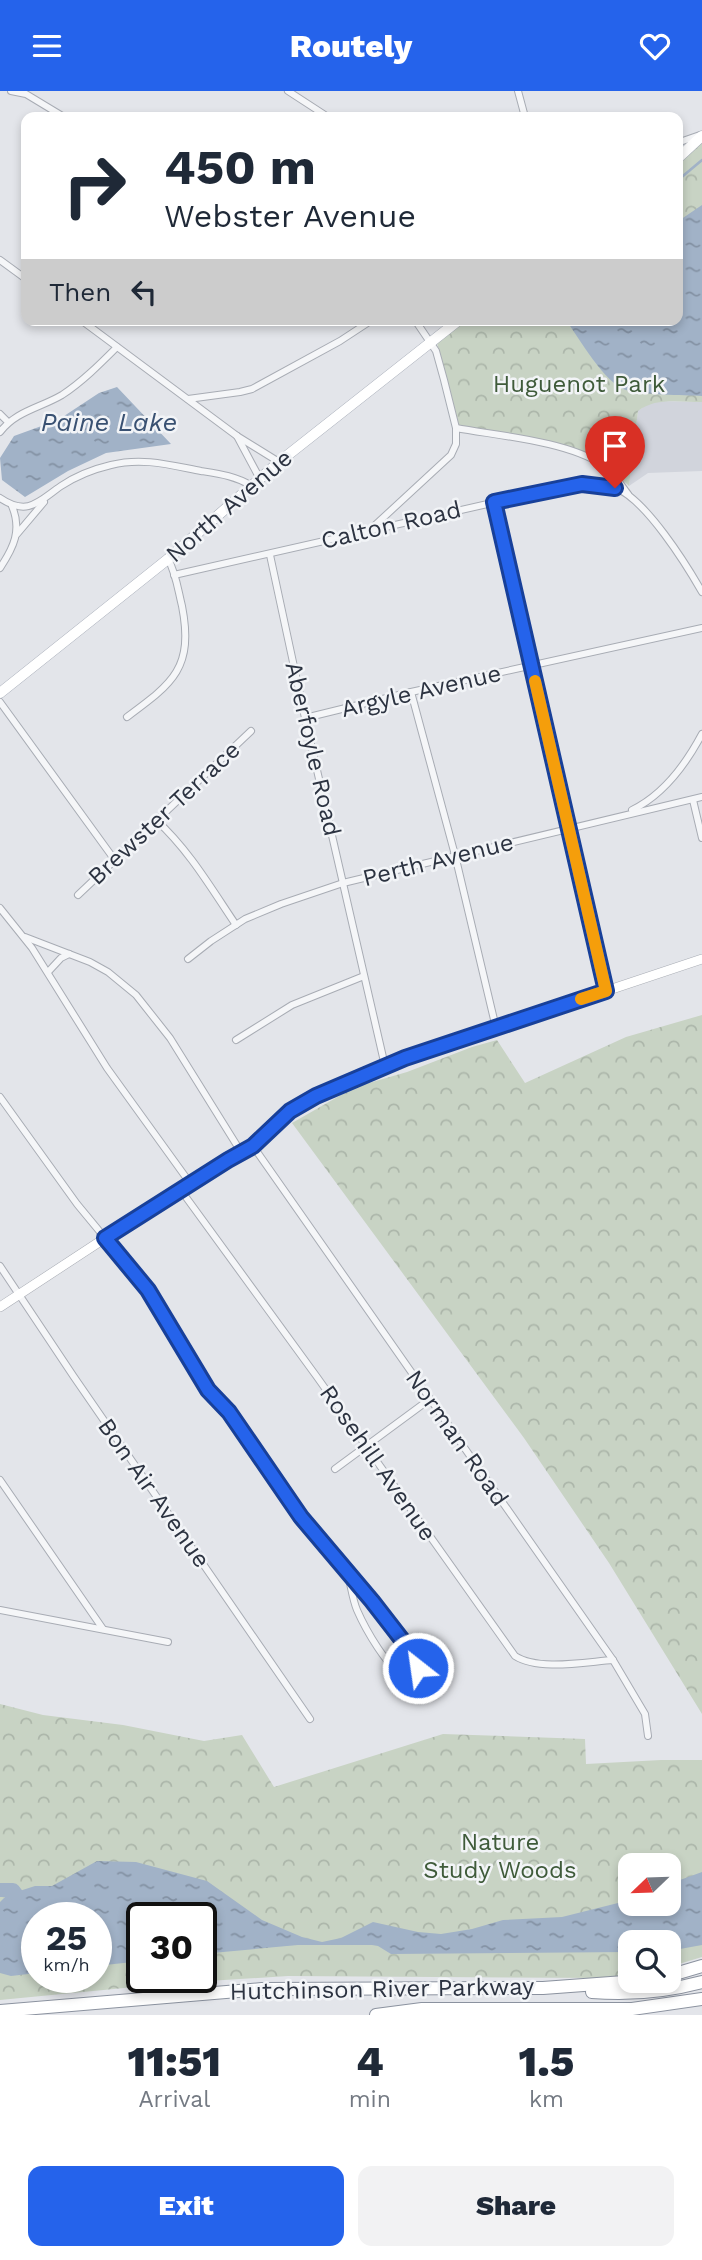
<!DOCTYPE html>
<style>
body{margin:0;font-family:"Work Sans",sans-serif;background:#f2f2f3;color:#1f2937;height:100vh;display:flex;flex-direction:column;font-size:26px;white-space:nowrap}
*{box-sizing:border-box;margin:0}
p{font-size:23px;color:#747a83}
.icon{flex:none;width:38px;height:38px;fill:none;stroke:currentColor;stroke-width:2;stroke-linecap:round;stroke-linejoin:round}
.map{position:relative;height:1924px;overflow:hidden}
.side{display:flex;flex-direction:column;background:#fff;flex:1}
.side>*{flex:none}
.top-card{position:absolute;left:21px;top:21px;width:662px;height:214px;border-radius:14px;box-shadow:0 4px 10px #0003;background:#fff;color:#1f2937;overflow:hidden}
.needle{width:46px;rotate:247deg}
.buttons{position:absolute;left:618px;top:1762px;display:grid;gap:14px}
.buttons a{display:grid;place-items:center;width:63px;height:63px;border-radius:14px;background:#fff;box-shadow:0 4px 10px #0003;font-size:35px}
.speed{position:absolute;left:21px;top:1811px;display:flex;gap:14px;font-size:35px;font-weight:700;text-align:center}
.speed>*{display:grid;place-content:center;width:91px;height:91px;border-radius:50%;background:#fff;box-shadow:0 4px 10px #0003;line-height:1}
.speed small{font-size:18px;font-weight:400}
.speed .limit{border:4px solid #111;border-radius:10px;background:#fff;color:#111}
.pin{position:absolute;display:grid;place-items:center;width:60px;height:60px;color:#fff;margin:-72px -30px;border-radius:50% 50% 50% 0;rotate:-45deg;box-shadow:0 0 7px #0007}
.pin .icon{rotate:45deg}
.me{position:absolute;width:77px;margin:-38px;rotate:330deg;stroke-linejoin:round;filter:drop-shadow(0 0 5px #0008)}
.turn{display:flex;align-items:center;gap:24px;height:147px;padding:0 28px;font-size:32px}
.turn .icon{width:91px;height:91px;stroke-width:2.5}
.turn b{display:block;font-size:49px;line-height:60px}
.then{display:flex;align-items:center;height:66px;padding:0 28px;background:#0003;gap:14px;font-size:26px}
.eta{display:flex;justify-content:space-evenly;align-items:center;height:119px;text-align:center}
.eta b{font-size:42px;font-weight:800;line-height:49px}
.cta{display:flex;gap:14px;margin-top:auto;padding:14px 28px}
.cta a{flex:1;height:80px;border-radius:14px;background:#2563eb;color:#fff;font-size:28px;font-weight:800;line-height:80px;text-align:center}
.cta a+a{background:#f2f2f3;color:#1f2937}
header{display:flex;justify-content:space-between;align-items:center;height:91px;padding:0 28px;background:#2563eb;color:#fff;font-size:32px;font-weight:800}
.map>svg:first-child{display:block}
.built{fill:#d1d4dc}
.park{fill:url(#park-crowns);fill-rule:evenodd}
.water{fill:url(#water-ripples)}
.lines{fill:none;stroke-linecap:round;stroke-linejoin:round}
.stream{stroke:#a1b2c7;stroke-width:2.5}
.river{stroke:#a1b2c7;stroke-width:14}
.street-casing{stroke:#a8acb4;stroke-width:8}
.secondary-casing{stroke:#a8acb4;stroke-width:10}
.primary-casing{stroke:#a3a9b5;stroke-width:11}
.highway-casing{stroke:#8b929f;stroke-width:14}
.street{stroke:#f5f6f8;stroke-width:6}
.secondary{stroke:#fff;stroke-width:9}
.primary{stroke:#fff;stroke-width:10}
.highway{stroke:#fff;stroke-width:12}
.route-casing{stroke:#184099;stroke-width:18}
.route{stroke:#2563eb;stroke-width:12}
.slow{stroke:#f59e0b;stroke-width:12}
.labels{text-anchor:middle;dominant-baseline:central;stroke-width:5;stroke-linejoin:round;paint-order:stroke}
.park-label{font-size:24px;fill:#3f5b3a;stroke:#f2f4f7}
.street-label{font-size:24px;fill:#2c3341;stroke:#f2f4f7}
.water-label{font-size:26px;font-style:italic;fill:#395172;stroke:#f2f4f7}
</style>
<header><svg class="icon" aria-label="menu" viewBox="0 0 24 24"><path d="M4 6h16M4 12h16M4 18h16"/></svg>Routely<svg class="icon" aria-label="heart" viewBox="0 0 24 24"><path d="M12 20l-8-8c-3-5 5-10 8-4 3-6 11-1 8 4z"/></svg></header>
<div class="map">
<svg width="702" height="1924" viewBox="0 0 702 1924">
<defs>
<pattern id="park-crowns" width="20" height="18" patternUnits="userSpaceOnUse" patternTransform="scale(1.75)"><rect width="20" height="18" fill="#c8d3c4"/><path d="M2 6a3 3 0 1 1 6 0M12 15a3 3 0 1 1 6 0" fill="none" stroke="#acb6aa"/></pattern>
<pattern id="water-ripples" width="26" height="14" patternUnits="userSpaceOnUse" patternTransform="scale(1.75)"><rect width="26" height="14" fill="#a1b2c7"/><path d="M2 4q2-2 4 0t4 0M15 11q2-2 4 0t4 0" fill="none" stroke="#8391a3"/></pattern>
</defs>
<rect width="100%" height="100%" fill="#e3e5ea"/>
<path class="built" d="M658,310L702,311V380L648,382L629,395L638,320L647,313Z"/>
<g class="park">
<path d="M702,47V311C680,311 655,306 638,320L629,395L612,379L574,357L459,335L437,252L466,229H677V66Z"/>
<path d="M702,924V1623L609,1472L524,1347L292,1032L355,996L407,981L472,956L497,949L525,992L626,946Z"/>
<path d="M0,1613L43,1624L123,1634L204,1650L242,1644L274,1696L443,1643L585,1648L586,1673L661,1669H702V1866L669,1876L668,1852H630V1884L604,1887L288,1885L176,1892L0,1909ZM630,1774H668V1813H630ZM37,1827H96V1886H37ZM142,1827H201V1886H142Z"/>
</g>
<g class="water">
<path d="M702,114V305C683,304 643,304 626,299C605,293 579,247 566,229H677V131Z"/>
<path d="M117,296L171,353L106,362L68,380L25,406L2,389L0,367L14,345L58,329L99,302Z"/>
<path d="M97,1770L136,1771L207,1790L262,1829L302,1846L322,1851L341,1847L373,1831L418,1841L441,1843L472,1838L503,1829L562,1826L630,1809V1813H668L669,1793L702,1781V1854L669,1860L668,1852H630V1861L391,1863L378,1855L372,1854H298L201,1863V1827H142V1870L96,1875V1827H37V1882L11,1885L0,1882V1811L7,1804L35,1795H52Z"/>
</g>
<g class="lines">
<path class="stream" d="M677,90L702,69"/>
<path class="river" d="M0,1799H13L16,1803"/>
<defs>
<g id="street">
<path d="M11,0L26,3L64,26"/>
<path d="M288,0L328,26"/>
<path d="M518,0L525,26"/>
<path d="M677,52L700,44"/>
<path d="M0,169L26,188"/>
<path d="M81,229L237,345L279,371"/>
<path d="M188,308L240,301L252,298L340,250L372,229"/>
<path d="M0,323L8,331"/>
<path d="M456,337C500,345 566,350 603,374C614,381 620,393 628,403"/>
<path d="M0,341C16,320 40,317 62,304C82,291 100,273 117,256"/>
<path d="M237,345L260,388"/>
<path d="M0,407C28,426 39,410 61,395C76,385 94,378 111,374C142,366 170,374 201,380C220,383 235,385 252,395"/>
<path d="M494,411L606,900"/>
<path d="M372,437L451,364L456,353V337L444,289L436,260L415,229"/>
<path d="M17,443L44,411"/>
<path d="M270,464L305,627L385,975"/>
<path d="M0,477C14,456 22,439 12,415"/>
<path d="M174,484L545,400C567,396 594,388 616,397C646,409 686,473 702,501"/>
<path d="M411,601L455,764L496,937"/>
<path d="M0,611L114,768"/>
<path d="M127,626C173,592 194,577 182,515C178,499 176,482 168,468"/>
<path d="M305,627L411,601L702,537"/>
<path d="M693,709L702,747"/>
<path d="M632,719C663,704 686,673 702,643"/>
<path d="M156,729C189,759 211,797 236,834"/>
<path d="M78,804L251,640"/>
<path d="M0,817L32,857L107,977L190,1092"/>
<path d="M25,846L90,871L108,881L136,904L170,947L241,1061"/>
<path d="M188,868L211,850L245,828L281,813L343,792L702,706"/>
<path d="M48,881L61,867L69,863"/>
<path d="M236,949L292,914L364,885"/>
<path d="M0,1006L77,1113L148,1199L196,1281L208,1299L229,1321L301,1426L372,1510L413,1563L419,1573L416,1580L407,1585C389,1582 364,1535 357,1519C352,1507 351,1493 347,1481"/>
<path d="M253,1055L613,1569L645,1623L648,1645"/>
<path d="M180,1098L317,1286L515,1565C538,1580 585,1571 613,1569"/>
<path d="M0,1175L74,1286L310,1628"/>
<path d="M335,1378L430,1308"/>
<path d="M0,1389L103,1538"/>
<path d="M0,1519L168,1551"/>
</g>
<path id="secondary" d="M0,1216L180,1098L253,1055L290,1020L316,1005L405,967L702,868"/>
<g id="primary">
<path d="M677,68L702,45"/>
<path d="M0,602L168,468L279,371L459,229"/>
</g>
<g id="highway">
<path d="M668,1885L702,1875"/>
<path d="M592,1901C629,1904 665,1901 702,1891"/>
<path d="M0,1920L262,1898L543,1897L638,1890"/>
<path d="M376,1924L422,1918H632L702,1908"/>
</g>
</defs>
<use href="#street" class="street-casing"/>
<use href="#secondary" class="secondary-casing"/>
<use href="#primary" class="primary-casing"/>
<use href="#highway" class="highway-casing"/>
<use href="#street" class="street"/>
<use href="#secondary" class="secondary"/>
<use href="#primary" class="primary"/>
<use href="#highway" class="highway"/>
</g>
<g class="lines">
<defs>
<path id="route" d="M418,1577L413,1563L372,1510L301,1426L229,1321L208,1299L148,1199L105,1147L228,1069L253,1055L290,1020L316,1005L405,967L606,900L494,411L582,393L615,397"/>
</defs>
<use href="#route" class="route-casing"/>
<use href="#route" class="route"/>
<path class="slow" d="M535,590L606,900L581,908"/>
</g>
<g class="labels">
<g class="park-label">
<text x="579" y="293">Huguenot Park</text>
<text x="500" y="1751">Nature<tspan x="500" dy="28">Study Woods</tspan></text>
</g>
<g class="street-label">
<text transform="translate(229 415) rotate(-41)">North Avenue</text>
<text transform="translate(391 434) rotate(-13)">Calton Road</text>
<text transform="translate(421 600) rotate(-13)">Argyle Avenue</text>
<text transform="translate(313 658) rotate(77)">Aberfoyle Road</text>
<text transform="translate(164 722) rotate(-43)">Brewster Terrace</text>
<text transform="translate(438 769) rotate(-14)">Perth Avenue</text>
<text transform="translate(457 1347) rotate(55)">Norman Road</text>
<text transform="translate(378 1372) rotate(55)">Rosehill Avenue</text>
<text transform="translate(154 1402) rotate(55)">Bon Air Avenue</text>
<text transform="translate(382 1898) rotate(-1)">Hutchinson River Parkway</text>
</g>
<g class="water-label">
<text x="109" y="331">Paine Lake</text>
</g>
</g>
</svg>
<div class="buttons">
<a><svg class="needle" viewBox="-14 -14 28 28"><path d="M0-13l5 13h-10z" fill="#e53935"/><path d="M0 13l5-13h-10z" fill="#747a83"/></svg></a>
<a><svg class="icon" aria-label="search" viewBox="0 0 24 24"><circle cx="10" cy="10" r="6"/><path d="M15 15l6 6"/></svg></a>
</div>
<div class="speed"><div>25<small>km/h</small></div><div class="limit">30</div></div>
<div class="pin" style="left:615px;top:397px;background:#d93025"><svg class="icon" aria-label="arrive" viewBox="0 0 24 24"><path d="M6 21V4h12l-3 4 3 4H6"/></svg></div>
<svg class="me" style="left:418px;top:1577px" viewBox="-20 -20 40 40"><circle r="17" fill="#2563eb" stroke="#fff" stroke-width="3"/><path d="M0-11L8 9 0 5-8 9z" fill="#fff"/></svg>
<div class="top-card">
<div class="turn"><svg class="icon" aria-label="right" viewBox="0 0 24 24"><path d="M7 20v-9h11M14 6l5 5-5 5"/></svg><div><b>450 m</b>Webster Avenue</div></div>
<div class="then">Then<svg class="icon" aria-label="left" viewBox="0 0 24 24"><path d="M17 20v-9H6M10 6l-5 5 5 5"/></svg></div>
</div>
</div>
<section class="side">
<div class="eta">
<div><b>11:51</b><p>Arrival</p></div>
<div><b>4</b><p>min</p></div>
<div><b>1.5</b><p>km</p></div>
</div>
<div class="cta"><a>Exit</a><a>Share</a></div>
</section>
